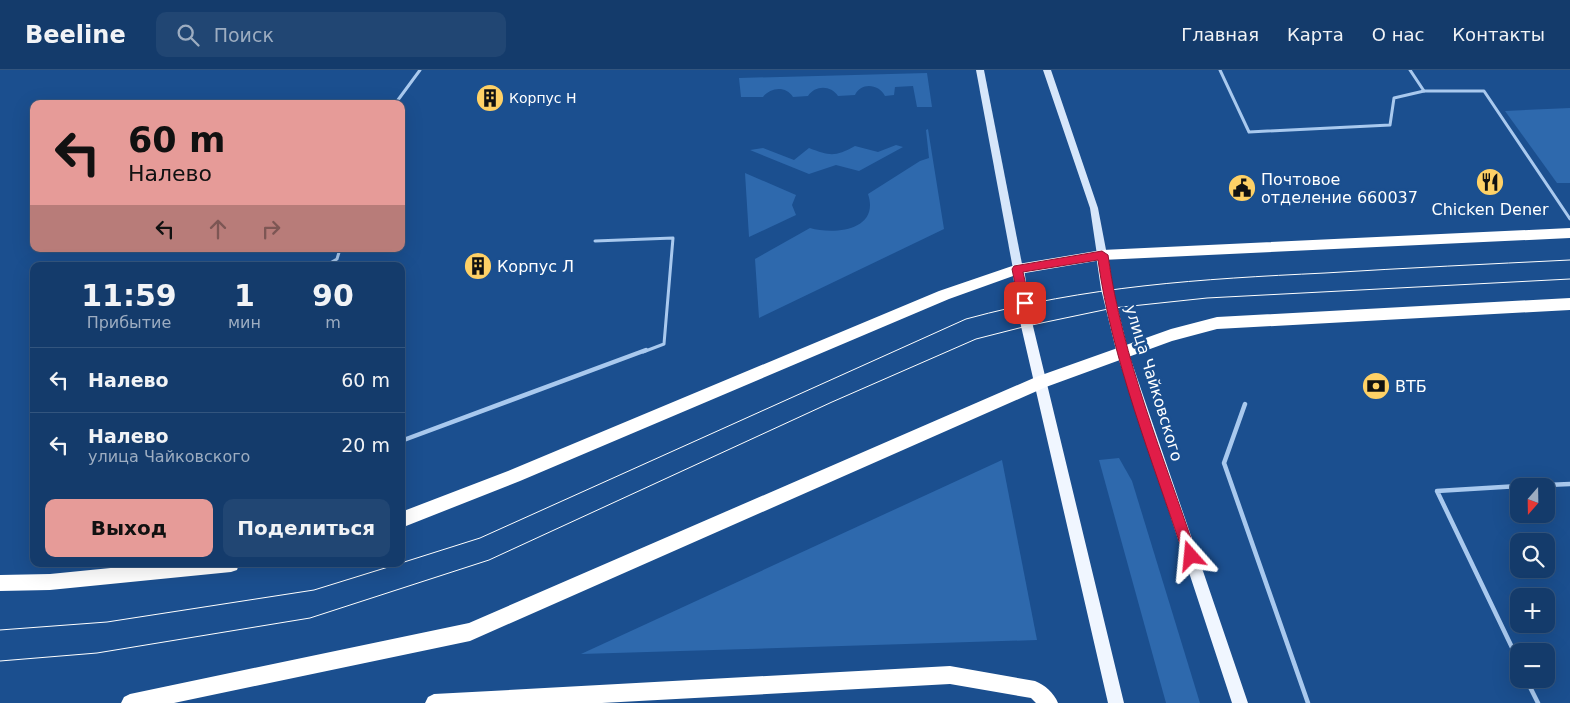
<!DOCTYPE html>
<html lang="ru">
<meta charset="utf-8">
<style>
body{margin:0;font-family:"DejaVu Sans",sans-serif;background:#214673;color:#f1f3f6;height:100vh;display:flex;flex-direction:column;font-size:19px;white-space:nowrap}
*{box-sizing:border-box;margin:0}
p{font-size:16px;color:#9dadc1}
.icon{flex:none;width:28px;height:28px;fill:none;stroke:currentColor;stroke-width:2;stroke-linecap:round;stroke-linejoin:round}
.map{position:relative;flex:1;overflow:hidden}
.panel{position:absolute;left:30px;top:192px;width:375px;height:305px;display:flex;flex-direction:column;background:#143b6b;border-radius:10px;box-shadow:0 5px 20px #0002,0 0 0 1px #33557e}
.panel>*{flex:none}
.banner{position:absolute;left:30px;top:30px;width:375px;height:152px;border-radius:10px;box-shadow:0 5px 20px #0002,0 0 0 1px #33557e;background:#e69b98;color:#111;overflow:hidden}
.needle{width:32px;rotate:200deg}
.buttons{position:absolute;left:1510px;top:408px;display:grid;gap:10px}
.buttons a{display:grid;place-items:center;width:45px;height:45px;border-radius:10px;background:#143b6b;box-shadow:0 5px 20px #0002,0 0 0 1px #33557e;font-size:25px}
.pin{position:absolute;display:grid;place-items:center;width:42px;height:42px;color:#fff;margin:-21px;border-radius:10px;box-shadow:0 2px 8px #0006}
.me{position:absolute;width:55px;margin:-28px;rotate:342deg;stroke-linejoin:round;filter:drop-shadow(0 0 4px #0008)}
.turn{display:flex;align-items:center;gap:18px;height:105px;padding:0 15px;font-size:22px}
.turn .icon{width:65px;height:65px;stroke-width:2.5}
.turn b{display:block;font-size:35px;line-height:42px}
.lanes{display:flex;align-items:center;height:48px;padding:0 15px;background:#0003;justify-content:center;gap:25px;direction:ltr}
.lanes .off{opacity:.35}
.eta{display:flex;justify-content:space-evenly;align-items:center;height:85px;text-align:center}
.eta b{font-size:30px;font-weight:600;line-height:35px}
.cta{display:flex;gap:10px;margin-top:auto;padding:10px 15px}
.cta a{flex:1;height:58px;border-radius:10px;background:#e69b98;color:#111;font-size:20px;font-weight:600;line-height:58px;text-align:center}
.cta a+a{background:#214673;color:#f1f3f6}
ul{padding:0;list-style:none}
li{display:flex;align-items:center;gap:15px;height:65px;padding:0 15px;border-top:1px solid #33557e}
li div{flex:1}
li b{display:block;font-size:19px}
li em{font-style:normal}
header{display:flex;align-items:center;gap:30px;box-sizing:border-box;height:70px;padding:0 25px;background:#143b6b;border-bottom:1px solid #33557e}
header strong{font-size:24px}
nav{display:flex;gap:28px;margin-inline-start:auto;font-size:18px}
.search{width:350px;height:45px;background:#214673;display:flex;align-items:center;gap:12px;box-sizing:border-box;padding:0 18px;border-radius:10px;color:#9dadc1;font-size:19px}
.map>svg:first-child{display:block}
.green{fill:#2e69ad}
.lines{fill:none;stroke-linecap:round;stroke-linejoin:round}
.lane-far1{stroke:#a9c9ee;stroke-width:3}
.lane{stroke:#a9c9ee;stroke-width:4.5}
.secondary{fill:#d6e6fa;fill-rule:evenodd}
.primary{fill:#f0f6ff;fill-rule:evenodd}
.highway{fill:#fff;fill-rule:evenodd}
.tram{stroke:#fff;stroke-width:1}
.route{fill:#e11d48;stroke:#92132f}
.labels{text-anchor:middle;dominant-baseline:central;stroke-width:5;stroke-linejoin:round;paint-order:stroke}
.far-poi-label{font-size:14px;fill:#fff;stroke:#1b4f8f;text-anchor:start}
.poi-label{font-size:16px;fill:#fff;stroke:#1b4f8f;text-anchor:start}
.street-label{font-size:16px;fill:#fff;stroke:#1b4f8f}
</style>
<header>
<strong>Beeline</strong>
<div class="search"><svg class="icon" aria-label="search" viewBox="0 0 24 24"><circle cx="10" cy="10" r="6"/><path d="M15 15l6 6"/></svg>Поиск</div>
<nav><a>Главная</a><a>Карта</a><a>О нас</a><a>Контакты</a></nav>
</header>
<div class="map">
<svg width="1570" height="633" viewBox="0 0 1570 633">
<rect width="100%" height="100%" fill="#1b4f8f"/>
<g class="green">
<path d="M927,3L932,37H917L913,16L895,17L894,25L885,26C879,14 861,12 855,25L838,26C831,15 815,15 808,26L793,27C786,16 771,17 763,27H741L739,8Z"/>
<path d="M1570,38V113H1557L1505,41Z"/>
<path d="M928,59L944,159L759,248L755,189L810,158C835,165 880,160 868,124L920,91L929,88L926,60Z"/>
<path d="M896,75L903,77L859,101L836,95L809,104L750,80L763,78L794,90L809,78C830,86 835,87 855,76L878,82Z"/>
<path d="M745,103L796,125L792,135L796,145L749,167Z"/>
<path d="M1119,388L1132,411L1200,633H1166L1099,390Z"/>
<path d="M1002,390L1037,570L581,584Z"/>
</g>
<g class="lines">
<g class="lane-far1">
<path d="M1220,0L1249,62L1390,55L1394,28L1424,21"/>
<path d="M1410,0L1424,21H1484L1570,149"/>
<path d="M395,34L420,0"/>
<path d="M595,171L673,168L664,274L643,282"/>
<path d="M325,196L337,189L340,179"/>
</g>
<g class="lane">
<path d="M1245,334L1224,393L1308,633"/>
<path d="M401,371L646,280"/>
<path d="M1519,416L1437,421L1519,592"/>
<path d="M1522,416L1570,414"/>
<path d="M1526,609L1538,633"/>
</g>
<g class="secondary">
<path d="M976,0H984L1023,199L1018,203L1013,199Z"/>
<path d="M1043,0H1051L1098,138L1107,185L1102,189L1097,185L1090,138Z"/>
</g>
<g class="primary">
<path d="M1102,181L1108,185L1113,219L1129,284L1248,633H1232L1117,284L1101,219L1096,185Z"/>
<path d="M1018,194L1024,199L1033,256L1124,633H1108L1021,256L1012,199Z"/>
</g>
<g class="highway">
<path d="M1570,158V168L1102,190L1019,204L949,229L520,411L401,458V442L508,401L939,221L1018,194L1102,180Z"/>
<path d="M1570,228V240L1217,259L1172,271L1046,317L470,571L174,633H121L124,627L130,624L469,553L1036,307L1171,259L1217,247Z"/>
<path d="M151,494H239L237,500L231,502L50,520L0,521V505L50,504Z"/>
<path d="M950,596L1035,611C1045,615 1054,623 1058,633H1036L1031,628L950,614L602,633H425L428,627L434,624Z"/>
</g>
<g class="tram">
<path d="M401,493L480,468L966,249C1087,216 1200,209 1325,203C1406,198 1488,194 1570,190"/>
<path d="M0,560L107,552L314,520L398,494"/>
<path d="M0,591L97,583L310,548L489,490L832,332L976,269L1027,256L1113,238L1207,228L1570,209"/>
</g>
</g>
<path class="route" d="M1102,181L1108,185C1122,288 1164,387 1197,486L1195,490L1191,492L1186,490L1184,486C1152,389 1112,291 1098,190L1023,202L1030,233L1025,237L1019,233L1012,199L1014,196Z"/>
<defs>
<symbol id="building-disc" viewBox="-11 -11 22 22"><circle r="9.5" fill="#ffd166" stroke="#1b4f8f"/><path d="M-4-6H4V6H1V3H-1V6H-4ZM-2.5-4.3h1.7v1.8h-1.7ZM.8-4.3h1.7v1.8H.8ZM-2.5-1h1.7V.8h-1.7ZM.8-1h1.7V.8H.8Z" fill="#111"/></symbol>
<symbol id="restaurant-disc" viewBox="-11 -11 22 22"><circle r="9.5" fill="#ffd166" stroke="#1b4f8f"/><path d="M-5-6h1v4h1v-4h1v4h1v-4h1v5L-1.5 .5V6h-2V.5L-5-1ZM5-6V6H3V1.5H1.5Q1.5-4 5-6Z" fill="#111"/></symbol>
<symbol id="civic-disc" viewBox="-11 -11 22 22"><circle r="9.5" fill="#ffd166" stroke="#1b4f8f"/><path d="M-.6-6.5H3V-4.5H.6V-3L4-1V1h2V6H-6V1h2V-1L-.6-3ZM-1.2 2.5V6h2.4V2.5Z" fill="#111"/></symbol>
<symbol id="bank-disc" viewBox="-11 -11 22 22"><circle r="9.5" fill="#ffd166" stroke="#1b4f8f"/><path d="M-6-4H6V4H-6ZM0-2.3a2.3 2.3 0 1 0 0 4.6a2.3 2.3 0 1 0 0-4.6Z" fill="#111"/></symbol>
</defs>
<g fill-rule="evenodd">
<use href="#building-disc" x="474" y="12" width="32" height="32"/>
<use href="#restaurant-disc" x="1474" y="96" width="32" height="32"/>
<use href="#civic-disc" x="1226" y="102" width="32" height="32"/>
<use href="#building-disc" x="462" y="180" width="32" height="32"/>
<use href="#bank-disc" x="1360" y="300" width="32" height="32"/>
</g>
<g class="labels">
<g class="far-poi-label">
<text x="509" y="28">Корпус Н</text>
</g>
<g class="poi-label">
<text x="1261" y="109">Почтовое<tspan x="1261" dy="18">отделение 660037</tspan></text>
<text x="1490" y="139" text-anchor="middle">Chicken Dener</text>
<text x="497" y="196">Корпус Л</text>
<text x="1395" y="316">ВТБ</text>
</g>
<g class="street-label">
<text transform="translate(1154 313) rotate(73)">улица Чайковского</text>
</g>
</g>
</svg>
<div class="buttons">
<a><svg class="needle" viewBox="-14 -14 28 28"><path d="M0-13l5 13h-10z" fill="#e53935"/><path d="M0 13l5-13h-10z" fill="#9dadc1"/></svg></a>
<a><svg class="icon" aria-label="search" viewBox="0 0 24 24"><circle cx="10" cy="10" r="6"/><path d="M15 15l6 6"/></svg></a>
<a>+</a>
<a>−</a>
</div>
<div class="pin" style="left:1025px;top:233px;background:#d93025"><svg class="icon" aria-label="arrive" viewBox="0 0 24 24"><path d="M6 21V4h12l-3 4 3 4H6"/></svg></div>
<svg class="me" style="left:1191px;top:486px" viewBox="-20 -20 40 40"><path d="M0-17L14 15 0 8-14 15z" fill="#e11d48" stroke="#fff" stroke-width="4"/></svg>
<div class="banner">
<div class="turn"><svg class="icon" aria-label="left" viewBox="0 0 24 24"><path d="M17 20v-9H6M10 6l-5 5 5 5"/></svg><div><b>60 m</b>Налево</div></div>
<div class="lanes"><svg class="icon" aria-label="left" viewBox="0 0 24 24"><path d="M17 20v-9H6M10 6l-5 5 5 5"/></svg><svg class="icon off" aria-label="ahead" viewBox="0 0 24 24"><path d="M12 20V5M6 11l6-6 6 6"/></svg><svg class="icon off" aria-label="right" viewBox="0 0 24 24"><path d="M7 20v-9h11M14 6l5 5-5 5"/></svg></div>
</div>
<section class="panel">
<div class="eta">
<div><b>11:59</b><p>Прибытие</p></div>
<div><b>1</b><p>мин</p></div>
<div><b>90</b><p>m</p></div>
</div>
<ul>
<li><svg class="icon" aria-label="left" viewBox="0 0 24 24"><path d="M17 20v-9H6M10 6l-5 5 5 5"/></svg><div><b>Налево</b></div><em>60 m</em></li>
<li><svg class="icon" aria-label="left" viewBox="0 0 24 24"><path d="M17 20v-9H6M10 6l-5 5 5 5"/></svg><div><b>Налево</b><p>улица Чайковского</p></div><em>20 m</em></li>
</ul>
<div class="cta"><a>Выход</a><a>Поделиться</a></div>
</section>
</div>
